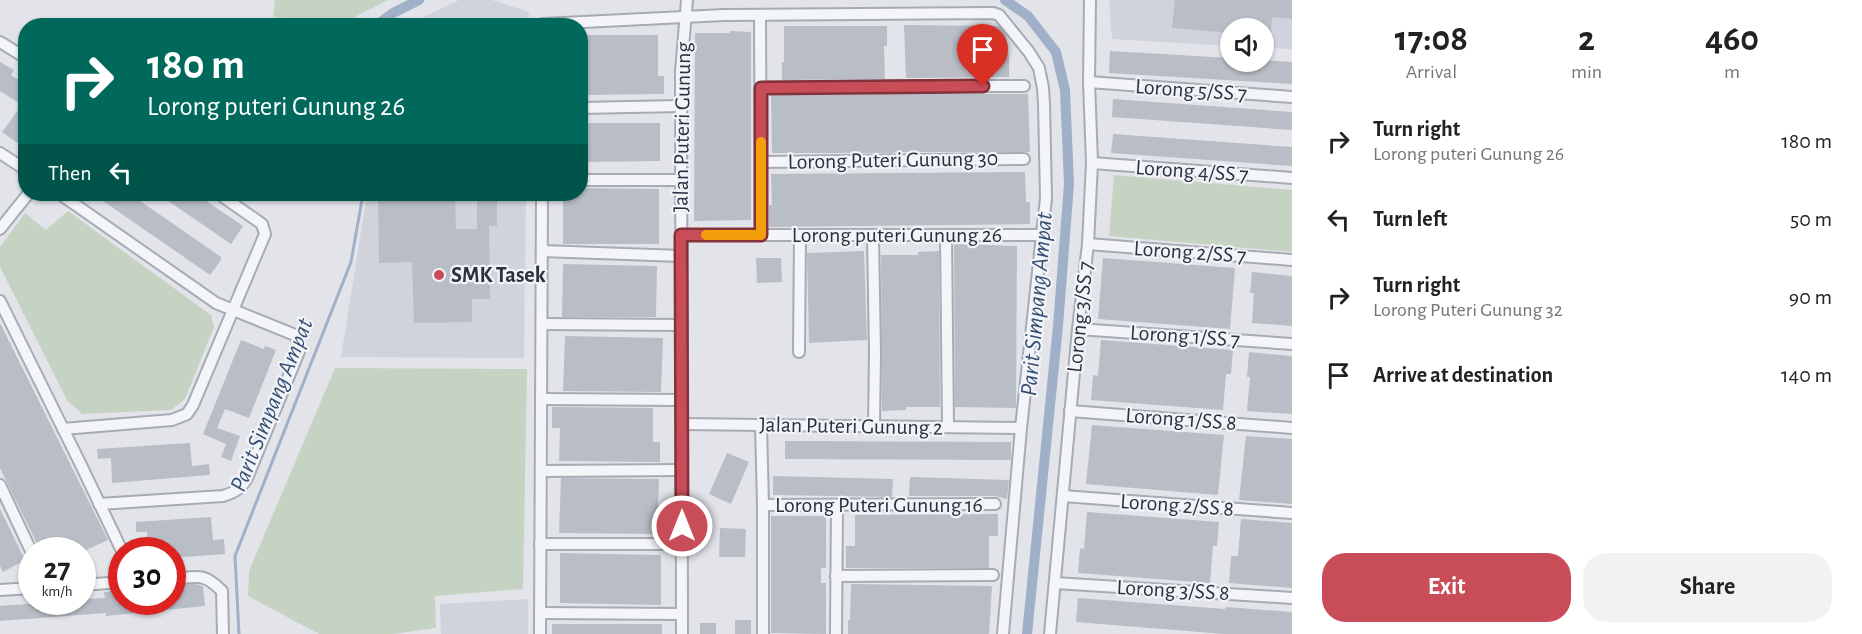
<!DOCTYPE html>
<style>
body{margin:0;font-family:"Alegreya Sans",sans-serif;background:#f2f2f2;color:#222;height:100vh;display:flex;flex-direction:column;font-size:22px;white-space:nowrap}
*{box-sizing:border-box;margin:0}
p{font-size:20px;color:#767676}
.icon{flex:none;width:33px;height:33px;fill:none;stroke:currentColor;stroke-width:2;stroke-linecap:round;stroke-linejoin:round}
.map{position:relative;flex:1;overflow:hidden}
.sheet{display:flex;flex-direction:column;background:#fff;width:570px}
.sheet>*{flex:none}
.guide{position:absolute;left:18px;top:18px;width:570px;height:183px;border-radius:24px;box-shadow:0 2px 4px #0004;background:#00695c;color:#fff;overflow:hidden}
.fabs{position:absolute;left:1220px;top:18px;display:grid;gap:12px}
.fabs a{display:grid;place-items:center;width:54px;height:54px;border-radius:50%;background:#fff;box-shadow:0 2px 4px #0004;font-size:30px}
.speed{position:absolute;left:18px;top:537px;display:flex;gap:12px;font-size:30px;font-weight:700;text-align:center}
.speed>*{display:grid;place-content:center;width:78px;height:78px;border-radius:50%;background:#fff;box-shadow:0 2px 4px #0004;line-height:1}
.speed small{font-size:15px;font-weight:400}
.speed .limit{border:9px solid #d22;background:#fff;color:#111}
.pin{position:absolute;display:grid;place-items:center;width:51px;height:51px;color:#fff;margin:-62px -26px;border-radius:50% 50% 50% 0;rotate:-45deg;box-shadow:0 0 6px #0007}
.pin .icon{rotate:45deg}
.me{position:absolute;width:66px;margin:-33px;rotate:0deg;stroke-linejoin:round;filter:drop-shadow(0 0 4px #0008)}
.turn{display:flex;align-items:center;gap:21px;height:126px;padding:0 30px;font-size:27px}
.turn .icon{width:78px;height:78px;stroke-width:2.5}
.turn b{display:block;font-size:42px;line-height:51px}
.then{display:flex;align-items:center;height:57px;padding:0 30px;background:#0003;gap:12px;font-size:22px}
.eta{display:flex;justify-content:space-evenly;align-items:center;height:102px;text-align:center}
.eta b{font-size:36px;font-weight:700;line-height:42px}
.cta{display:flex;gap:12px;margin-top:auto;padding:12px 30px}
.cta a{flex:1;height:69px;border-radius:24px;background:#c94d59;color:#fff;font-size:24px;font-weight:700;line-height:69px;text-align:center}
.cta a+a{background:#f2f2f2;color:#222}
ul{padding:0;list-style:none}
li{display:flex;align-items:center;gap:18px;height:78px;padding:0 30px}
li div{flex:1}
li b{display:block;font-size:22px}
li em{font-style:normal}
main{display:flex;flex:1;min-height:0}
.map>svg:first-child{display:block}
.built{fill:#d0d3db}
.green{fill:#c6d3c3}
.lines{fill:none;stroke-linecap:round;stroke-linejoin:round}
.stream{stroke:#9fb0c8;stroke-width:3}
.canal{stroke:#9fb0c8;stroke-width:10}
.building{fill:#b9bdc6}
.street-casing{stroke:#a7abb4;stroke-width:14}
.street{stroke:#f4f5f8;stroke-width:10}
.route-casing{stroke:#83323a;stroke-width:15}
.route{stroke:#c94d59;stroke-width:10}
.slow{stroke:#f59e0b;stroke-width:10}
.poi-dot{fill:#c94d59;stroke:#f1f3f7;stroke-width:2}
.labels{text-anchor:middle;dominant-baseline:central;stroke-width:4.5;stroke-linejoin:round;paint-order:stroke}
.street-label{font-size:22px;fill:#2b3141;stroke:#f1f3f7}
.poi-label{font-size:22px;font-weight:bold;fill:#2b3141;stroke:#f1f3f7;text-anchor:start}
.water-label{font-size:24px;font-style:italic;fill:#364e73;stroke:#f1f3f7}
</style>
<main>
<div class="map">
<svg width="1292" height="634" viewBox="0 0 1292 634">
<rect width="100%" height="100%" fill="#e2e4ea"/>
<g class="built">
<path d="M459,0H492L529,12L528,25H408Z"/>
<path d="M1109,0H1292V49L1263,48V28H1230V46L1112,39Z"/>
<path d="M367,194H526L524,358L341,357Z"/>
<path d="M528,599V634H441L440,604Z"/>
</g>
<g class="green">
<path d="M275,0H388L343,23L273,17Z"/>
<path d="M1114,175L1292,190V252L1109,236Z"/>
<path d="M68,211L211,315L214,327L185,399L171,410L82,414L67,400L0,267V247L25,213L46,230Z"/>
<path d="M335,368L527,369L523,589L435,596L436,628L393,634H319L248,596L249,571Z"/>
</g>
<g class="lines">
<path class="stream" d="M239,634L235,556L351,262L363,194"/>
<g class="canal">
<path d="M1005,0L1028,16L1056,52L1065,90L1069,184L1058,326L1027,634"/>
<path d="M376,26L393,13L419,0"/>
</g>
</g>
<g class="building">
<path d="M1175,0H1292V19L1272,17L1271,35H1263V28H1230V33L1172,28Z"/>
<path d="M904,25L999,26L1006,35L1009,57V77L906,78Z"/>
<path d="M784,26H887V46H884L885,79L782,80V62H784Z"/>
<path d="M730,31L751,32V220L694,221L695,33H730Z"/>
<path d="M580,35H658V76H664V94L580,95Z"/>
<path d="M1110,51L1230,58V62H1263V60L1292,62V84L1109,73Z"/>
<path d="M0,62L14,70L11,75L26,85V149L2,132L22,105L0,91Z"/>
<path d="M885,94H1028L1030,152H894V153H772L771,95Z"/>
<path d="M1113,99L1292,112V130L1112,117Z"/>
<path d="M580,123H660V161L580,162Z"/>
<path d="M1113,134L1292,147V166L1111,153Z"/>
<path d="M1025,172L1026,202H1030V224L769,227V205H772L771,174Z"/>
<path d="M580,188L659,189V244H563V194H580Z"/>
<path d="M93,194H130L221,257V260L210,275Z"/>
<path d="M158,194H196L243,226L231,244Z"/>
<path d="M378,194H455L456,229H477V194H497V226H489L490,299H472V322L414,323L412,262L379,263Z"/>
<path d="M954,244L1017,246L1016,408L955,407Z"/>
<path d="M864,251L867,340L809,343L807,253Z"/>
<path d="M939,251L940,407H906V410L882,411L881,255H918V252Z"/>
<path d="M756,258H781L782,282L757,283Z"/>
<path d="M1103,258L1235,268L1230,329L1098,319Z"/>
<path d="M563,264L657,266L656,317H562Z"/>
<path d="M1252,272L1292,276V326L1252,323L1254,293H1250Z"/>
<path d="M0,323L108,540L86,550H40L0,468Z"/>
<path d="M565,336L663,338L661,392L563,391Z"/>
<path d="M241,340L264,349L265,346L276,350L249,418L225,409L217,428L240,436L231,461L221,457L226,444L203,434Z"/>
<path d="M1101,340L1233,350L1231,374H1226L1223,410L1091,400L1093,375L1098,376Z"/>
<path d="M1249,352L1292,356V414L1247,411L1250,377H1247Z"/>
<path d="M552,407L653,408V442H660V462L559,461L560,428H552Z"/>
<path d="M1092,425L1224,435L1218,495L1086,484Z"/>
<path d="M1246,436L1292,439V504L1239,500Z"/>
<path d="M785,441L1011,442V460L785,459Z"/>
<path d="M190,443L192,466L209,464L210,475L112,483L111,458L98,459L97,449Z"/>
<path d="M727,453L749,462L731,504L709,494Z"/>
<path d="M773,476L893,479L892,497L773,495Z"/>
<path d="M910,477L1009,480L1007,499L995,496H909Z"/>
<path d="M561,478L659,479L657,534L559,533Z"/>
<path d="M0,509L25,560L3,572L0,566Z"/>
<path d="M1087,512L1219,522L1217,546H1213L1210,583L1078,573L1080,548L1084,549Z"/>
<path d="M998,514V536H989V568H846V546H855V515Z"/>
<path d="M771,516H826V568H821V583H826V634L771,633Z"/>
<path d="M211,517L213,540L224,539L225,554L172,558V550H148L147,532H136V522Z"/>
<path d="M1241,519L1292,523V588L1229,583L1231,556H1238Z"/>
<path d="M720,528L746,529L745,557H719Z"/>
<path d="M560,553L661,555V605L560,603Z"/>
<path d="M194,584L203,586L205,606L106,616V613L0,621V606L54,602H82V599L105,598L104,592L122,590V602H172V586Z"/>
<path d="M851,584L992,586L989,634H848V620H850Z"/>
<path d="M1078,598L1225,609L1226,607L1292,612V634H1224L1076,622Z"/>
<rect x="735" y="620" width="16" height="14"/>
<rect x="700" y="623" width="16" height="11"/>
<rect x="552" y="624" width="110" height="10"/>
</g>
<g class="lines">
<defs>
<g id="street">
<path d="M760,16L761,235"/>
<path d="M543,26V24L724,15L993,13L999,15L1029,52L1039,68L1043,88L1044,104L1046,198L1021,428L1003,634"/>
<path d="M0,42L26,58"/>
<path d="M1089,82L1292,97"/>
<path d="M761,88L900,86H1024"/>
<path d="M580,108L681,106"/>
<path d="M0,153L26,170"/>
<path d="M761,162L1024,159"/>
<path d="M1092,163L1292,178"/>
<path d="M580,180H681"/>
<path d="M60,194L216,303L295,335L298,341L300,349L247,478C241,489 235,492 223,496L99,504"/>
<path d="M0,229L28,194"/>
<path d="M681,235H1041"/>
<path d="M873,235L875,352L874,426"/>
<path d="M946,235L948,427"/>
<path d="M1088,244L1292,260"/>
<path d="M542,251L681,256"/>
<path d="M0,301L82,467L122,551"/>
<path d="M542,324L681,325"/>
<path d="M1078,329L1292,344"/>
<path d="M799,352L800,235"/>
<path d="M541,399L681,400"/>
<path d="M1070,411L1292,428"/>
<path d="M682,424L1021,428"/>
<path d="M761,425L763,505V634"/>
<path d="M63,429L172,420L187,414L193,405L265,234L262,224L219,194"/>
<path d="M541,471L682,470"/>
<path d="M0,485L32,553"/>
<path d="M1063,496L1292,513"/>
<path d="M763,505L995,504"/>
<path d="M540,544H682"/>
<path d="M836,576L993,575"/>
<path d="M172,579C198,577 203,572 222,591L223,634"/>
<path d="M1055,583L1292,598"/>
<path d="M82,585L122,582"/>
<path d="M0,590L32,588"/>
<path d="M540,613L682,614"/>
<path d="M540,634L542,194"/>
<path d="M682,634L681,71L687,0"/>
<path d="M836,634L837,505"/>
<path d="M1050,634L1078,329L1088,244L1092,163L1089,82L1090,0"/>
</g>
</defs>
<use href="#street" class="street-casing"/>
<use href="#street" class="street"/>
</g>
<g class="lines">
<defs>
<path id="route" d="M682,526L681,235H761V88L983,86"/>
</defs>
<use href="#route" class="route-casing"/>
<use href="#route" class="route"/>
<path class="slow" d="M706,235H761V142"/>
</g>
<circle class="poi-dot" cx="439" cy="275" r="6"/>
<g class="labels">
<g class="street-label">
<text transform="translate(1191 90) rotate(4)">Lorong 5/SS 7</text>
<text transform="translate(682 127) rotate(-89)">Jalan Puteri Gunung</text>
<text transform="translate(893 160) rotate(-1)">Lorong Puteri Gunung 30</text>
<text transform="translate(1192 171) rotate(4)">Lorong 4/SS 7</text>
<text x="897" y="235">Lorong puteri Gunung 26</text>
<text transform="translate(1190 252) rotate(4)">Lorong 2/SS 7</text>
<text transform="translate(1080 317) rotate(-84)">Lorong 3/SS 7</text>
<text transform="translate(1185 336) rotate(4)">Lorong 1/SS 7</text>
<text transform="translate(1181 419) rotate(4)">Lorong 1/SS 8</text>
<text transform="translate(851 426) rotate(1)">Jalan Puteri Gunung 2</text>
<text x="879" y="505">Lorong Puteri Gunung 16</text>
<text transform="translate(1177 505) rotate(4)">Lorong 2/SS 8</text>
<text transform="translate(1173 590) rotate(3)">Lorong 3/SS 8</text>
</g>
<g class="poi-label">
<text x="451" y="275">SMK Tasek</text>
</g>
<g class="water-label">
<text transform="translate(1037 304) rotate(-85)">Parit Simpang Ampat</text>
<text transform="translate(272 405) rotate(-68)">Parit Simpang Ampat</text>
</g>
</g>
</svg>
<div class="fabs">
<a><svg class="icon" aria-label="sound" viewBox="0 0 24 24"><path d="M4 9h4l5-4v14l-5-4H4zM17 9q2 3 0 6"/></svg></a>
</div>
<div class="speed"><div>27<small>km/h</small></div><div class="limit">30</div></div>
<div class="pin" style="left:983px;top:86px;background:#d93025"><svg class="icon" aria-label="arrive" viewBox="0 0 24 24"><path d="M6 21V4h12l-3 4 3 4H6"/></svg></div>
<svg class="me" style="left:682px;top:526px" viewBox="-20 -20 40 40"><circle r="17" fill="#c94d59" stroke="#fff" stroke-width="3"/><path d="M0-11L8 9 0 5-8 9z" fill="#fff"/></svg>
<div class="guide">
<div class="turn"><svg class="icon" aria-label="right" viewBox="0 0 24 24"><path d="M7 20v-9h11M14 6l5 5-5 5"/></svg><div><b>180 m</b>Lorong puteri Gunung 26</div></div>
<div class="then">Then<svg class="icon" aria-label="left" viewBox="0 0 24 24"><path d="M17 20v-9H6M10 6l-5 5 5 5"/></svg></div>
</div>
</div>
<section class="sheet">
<div class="eta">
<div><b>17:08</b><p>Arrival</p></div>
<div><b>2</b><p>min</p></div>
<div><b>460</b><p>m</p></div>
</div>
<ul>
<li><svg class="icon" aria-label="right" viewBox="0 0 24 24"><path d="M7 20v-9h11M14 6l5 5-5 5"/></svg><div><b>Turn right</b><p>Lorong puteri Gunung 26</p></div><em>180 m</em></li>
<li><svg class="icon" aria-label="left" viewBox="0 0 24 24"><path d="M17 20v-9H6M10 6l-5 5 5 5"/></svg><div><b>Turn left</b></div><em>50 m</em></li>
<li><svg class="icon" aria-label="right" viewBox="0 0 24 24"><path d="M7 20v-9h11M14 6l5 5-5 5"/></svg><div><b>Turn right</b><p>Lorong Puteri Gunung 32</p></div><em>90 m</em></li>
<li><svg class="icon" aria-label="arrive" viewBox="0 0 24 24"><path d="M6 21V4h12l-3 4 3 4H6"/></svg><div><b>Arrive at destination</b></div><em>140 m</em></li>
</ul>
<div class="cta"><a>Exit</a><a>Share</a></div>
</section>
</main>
